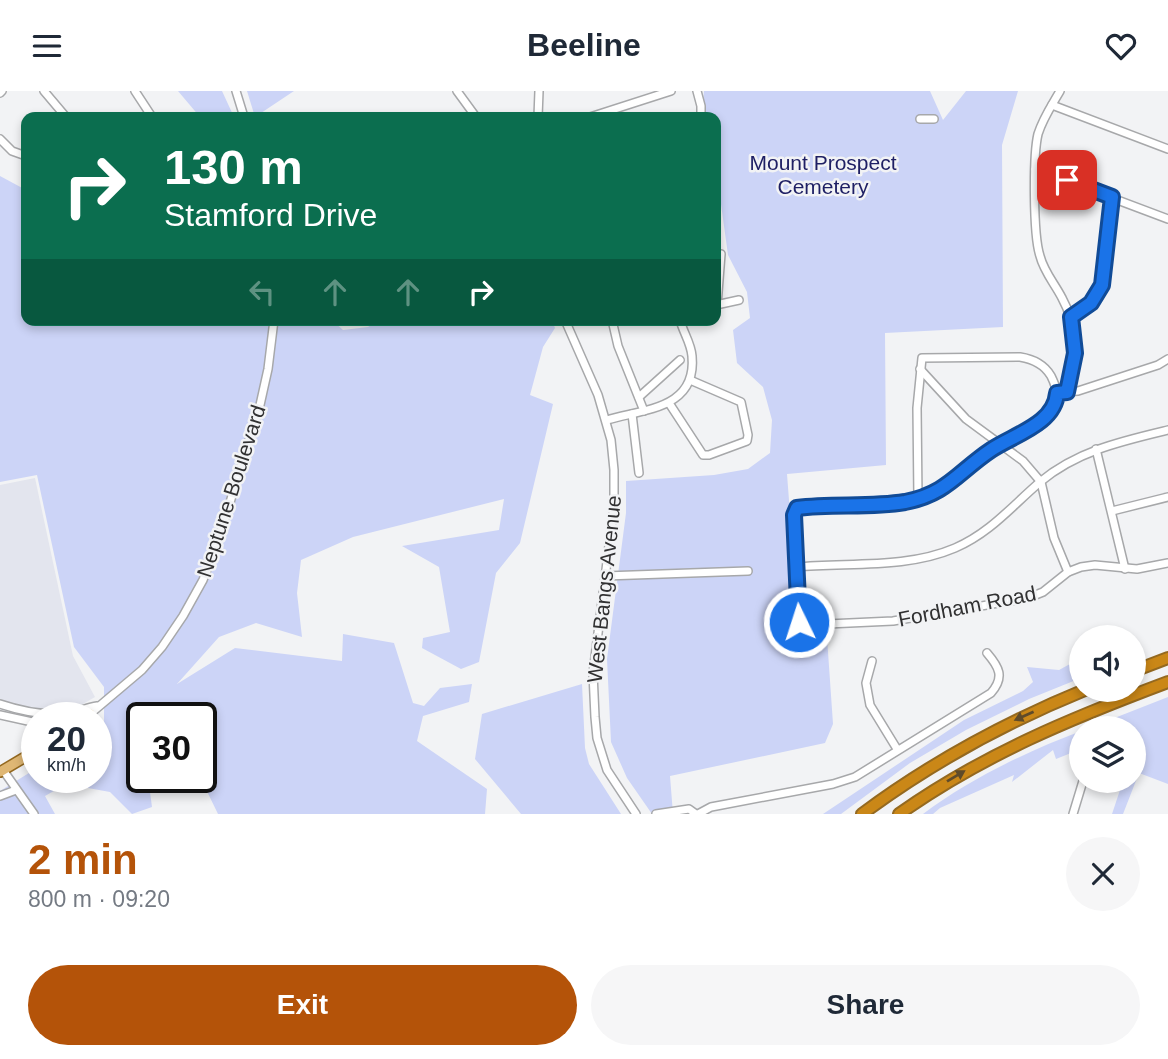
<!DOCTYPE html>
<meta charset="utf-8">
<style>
body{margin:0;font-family:Arial,sans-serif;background:#f6f6f7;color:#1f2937;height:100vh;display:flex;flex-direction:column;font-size:26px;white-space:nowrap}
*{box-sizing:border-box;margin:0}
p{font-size:23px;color:#747a83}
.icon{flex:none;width:38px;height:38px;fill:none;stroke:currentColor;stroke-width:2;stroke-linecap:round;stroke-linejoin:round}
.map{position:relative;height:723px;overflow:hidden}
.drawer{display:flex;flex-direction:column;background:#fff;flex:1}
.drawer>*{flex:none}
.top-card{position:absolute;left:21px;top:21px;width:700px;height:214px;border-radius:14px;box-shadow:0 4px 10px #0003;background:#0b6e4f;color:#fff;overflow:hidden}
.buttons{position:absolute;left:1069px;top:534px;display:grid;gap:14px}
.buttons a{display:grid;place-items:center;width:77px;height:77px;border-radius:50%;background:#fff;box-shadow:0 4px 10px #0003;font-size:35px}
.speed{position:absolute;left:21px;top:611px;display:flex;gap:14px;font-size:35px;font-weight:700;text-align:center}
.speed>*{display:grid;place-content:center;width:91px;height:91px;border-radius:50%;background:#fff;box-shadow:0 4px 10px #0003;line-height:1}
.speed small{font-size:18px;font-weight:400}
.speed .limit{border:4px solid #111;border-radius:10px;background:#fff;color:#111}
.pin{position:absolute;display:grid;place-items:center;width:60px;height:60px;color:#fff;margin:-30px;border-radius:14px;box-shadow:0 4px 10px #0006}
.me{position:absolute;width:77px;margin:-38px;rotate:356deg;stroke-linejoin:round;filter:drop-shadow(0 0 5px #0008)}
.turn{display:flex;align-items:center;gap:24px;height:147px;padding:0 28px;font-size:32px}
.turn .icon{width:91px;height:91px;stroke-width:2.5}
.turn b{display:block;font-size:49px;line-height:60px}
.lanes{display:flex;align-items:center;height:66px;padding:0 28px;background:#0003;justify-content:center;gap:35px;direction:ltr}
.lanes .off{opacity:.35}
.round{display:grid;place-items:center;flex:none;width:74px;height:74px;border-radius:37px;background:#f6f6f7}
.overview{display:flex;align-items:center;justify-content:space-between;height:119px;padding:0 28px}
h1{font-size:42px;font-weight:700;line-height:52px;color:#b45309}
.cta{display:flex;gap:14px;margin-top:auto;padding:14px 28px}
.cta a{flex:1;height:80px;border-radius:42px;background:#b45309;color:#fff;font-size:28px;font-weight:700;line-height:80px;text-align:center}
.cta a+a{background:#f6f6f7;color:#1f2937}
header{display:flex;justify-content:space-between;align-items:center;height:91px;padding:0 28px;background:#fff;font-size:32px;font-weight:700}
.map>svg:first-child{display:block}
.built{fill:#e3e5ee}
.green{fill:#ccd4f7}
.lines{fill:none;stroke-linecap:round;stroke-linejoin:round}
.minor-casing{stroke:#a7a8aa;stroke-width:10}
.major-casing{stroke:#946920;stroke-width:12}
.highway-casing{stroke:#946920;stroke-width:14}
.minor{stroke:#fff;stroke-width:7}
.major{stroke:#dfb774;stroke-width:9}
.highway{stroke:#ca8717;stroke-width:10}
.oneway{fill:#5f4b2a}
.route-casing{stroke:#114b97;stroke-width:18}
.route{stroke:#1a73e8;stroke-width:12}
.labels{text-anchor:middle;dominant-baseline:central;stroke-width:5;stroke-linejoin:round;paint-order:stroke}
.park-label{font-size:21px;fill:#1e1f64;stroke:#f2f3f5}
.street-label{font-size:21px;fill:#313132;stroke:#f2f3f5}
</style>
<header><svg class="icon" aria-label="menu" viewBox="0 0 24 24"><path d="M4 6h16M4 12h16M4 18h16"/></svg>Beeline<svg class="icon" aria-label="heart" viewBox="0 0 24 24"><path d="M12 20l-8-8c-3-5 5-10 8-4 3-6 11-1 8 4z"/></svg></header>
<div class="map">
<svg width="1168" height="723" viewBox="0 0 1168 723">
<rect width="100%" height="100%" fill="#f2f3f5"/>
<path class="built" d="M35,387L73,565L95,606L74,618L37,619L0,609V394Z"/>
<g class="green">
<path d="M178,0H222L234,26H200Z"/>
<path d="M247,0H294L255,26Z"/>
<path d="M704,0H930L943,29L966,0H1018L1002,54L1003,236L885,242L886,374L787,383L798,527L826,532L833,633L825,652L670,685L673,723H652L627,687L611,651L607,568L626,422V390L714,384L748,378L770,362L772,329L763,296L737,272L733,239L750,227L747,201L728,164L716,77V26H702Z"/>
<path d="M0,85L26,99V229H332L343,239L368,236L378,229H552L555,237L543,256L530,304L553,313L520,452L496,482L479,571L461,578L422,557L423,547L450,541L439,476L402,455L499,439L504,408L353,446L301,469L297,502L302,546L256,532L219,546L177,593L235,557L342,570L343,543L394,552L413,612L424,615L440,597L472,593L469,611L423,625L417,650L487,698L485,723H218L200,686L201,626H171L164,613L141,624L142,686H148L152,716L132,723L110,701L66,693L45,705L55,723H0V700L37,677V686H96V641L104,636V596L74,556L37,384L0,391Z"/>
<path d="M1081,567V587L1029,608L966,639L910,672L841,723H823L964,629L1023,600L1033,591L1027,576L1059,579Z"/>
<path d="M582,593L585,657L589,673L621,723H521L475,668L482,623Z"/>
<path d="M1168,606V693L1139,682L1123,723H1112L1123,690H1134V637H1089Z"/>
<path d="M1081,640V658L1056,668L1053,659L1012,691L1014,684L940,717L933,723H923C971,687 1026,661 1081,640Z"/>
</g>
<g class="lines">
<defs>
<g id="minor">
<path d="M44,0L66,26"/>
<path d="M135,0L152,26"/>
<path d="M236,0L244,26"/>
<path d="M457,0L476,26"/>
<path d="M697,0L701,15V26"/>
<path d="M1060,0C1052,14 1043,27 1038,43C1033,64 1033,144 1040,165C1044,181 1055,193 1062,207C1080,239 1073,267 1067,301"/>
<path d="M0,2L2,0"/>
<path d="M1052,14L1168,58"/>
<path d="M538,26L539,0"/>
<path d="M590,26L671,0"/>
<path d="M920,28H934"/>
<path d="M0,48L12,60L26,65"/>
<path d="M1035,78L1168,128"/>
<path d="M716,214L739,209"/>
<path d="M717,214L721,163"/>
<path d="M1071,226L1091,212L1102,194L1112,106"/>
<path d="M565,229L598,304L611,349L614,379V415L593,582L595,626L597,647L607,679L636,723"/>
<path d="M612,229L618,255L644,320"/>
<path d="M920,278L966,328L1023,370L1041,391L1054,447L1068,481"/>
<path d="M1065,301L1078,300L1158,274L1168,268"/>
<path d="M639,306L680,269"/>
<path d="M669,312L703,364H709L747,350L748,344L741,311L690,289"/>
<path d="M632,323L639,382"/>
<path d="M607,329C644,318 697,318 692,265C691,252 683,241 680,229"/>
<path d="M1096,358L1125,478"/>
<path d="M918,408L917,317L922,267L1020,266C1033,268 1044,273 1051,285C1056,295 1060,306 1054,316C1041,337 1012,345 992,358C974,370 960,388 941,398C930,404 918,408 905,411L797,417L794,423L799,531L806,534L893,530L1028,507L1043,501L1068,481L1081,476L1095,474L1137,478L1168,472"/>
<path d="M1112,420L1168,406"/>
<path d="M796,476C849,471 906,478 955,457C990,442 1012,415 1040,391C1077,360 1122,350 1168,339"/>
<path d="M605,485L748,480"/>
<path d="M872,570L866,592L870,614L897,658"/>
<path d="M0,613C24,621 50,626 75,621C83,619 89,616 97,615"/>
<path d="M0,624L37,632"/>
<path d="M81,626L90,623L142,579L162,556L183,525L203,489L219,447L260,314L268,278L274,229"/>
<path d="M3,679L34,723"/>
<path d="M0,705L16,699"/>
<path d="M656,723L689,718L696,723"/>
<path d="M698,723L711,716L833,693L855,686L991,602C1005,586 999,576 987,562"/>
<path d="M1073,723L1083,690"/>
</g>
<g id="major">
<path d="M87,626L90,623"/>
<path d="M0,681L37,659"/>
</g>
<g id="highway">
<path d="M1134,580L1168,567"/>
<path d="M862,723C932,671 1006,631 1087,598"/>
<path d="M899,723C984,663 1072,627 1168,591"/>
</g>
</defs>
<use href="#minor" class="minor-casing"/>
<use href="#major" class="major-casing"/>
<use href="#highway" class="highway-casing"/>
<use href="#minor" class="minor"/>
<use href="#major" class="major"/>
<use href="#highway" class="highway"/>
</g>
<defs><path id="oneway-solid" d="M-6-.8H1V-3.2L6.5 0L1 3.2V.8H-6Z" transform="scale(1.75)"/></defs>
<g class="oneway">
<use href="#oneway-solid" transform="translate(1024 625) rotate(156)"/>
<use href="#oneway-solid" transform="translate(956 685) rotate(-31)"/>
</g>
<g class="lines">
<defs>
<path id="route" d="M799,531L794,424L797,417C832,412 869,417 905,411C947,403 958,381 991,359C1013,344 1055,333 1057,302L1067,301L1075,262L1071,226L1091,212L1102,194L1112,106L1067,89"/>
</defs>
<use href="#route" class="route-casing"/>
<use href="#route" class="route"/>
</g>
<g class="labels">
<g class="park-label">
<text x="823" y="71">Mount Prospect<tspan x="823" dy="24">Cemetery</tspan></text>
</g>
<g class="street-label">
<text transform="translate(231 400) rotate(-72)">Neptune Boulevard</text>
<text transform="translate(604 498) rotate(-84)">West Bangs Avenue</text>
<text transform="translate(967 515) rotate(-11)">Fordham Road</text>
</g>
</g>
</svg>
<div class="buttons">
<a><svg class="icon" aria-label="sound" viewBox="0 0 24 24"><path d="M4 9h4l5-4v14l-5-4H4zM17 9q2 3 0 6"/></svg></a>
<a><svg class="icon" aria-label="layers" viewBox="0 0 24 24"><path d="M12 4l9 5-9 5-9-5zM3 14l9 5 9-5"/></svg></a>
</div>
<div class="speed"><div>20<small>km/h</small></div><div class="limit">30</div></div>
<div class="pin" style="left:1067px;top:89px;background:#d93025"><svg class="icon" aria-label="arrive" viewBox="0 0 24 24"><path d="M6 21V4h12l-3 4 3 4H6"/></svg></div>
<svg class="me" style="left:799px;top:531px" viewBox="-20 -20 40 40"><circle r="17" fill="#1a73e8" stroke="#fff" stroke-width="3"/><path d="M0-11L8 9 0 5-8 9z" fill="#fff"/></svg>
<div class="top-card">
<div class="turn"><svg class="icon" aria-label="right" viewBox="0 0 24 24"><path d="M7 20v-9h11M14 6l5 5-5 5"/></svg><div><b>130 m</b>Stamford Drive</div></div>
<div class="lanes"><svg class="icon off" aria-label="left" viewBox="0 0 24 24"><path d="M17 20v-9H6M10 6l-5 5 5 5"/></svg><svg class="icon off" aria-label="ahead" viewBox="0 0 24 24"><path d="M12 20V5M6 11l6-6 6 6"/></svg><svg class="icon off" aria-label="ahead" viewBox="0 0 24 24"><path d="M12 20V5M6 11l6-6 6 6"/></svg><svg class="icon" aria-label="right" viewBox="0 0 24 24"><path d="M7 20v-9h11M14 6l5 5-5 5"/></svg></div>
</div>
</div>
<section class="drawer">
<div class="overview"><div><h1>2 min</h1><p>800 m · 09:20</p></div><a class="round"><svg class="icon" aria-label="close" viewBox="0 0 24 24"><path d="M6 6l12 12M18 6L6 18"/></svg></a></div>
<div class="cta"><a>Exit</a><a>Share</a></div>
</section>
